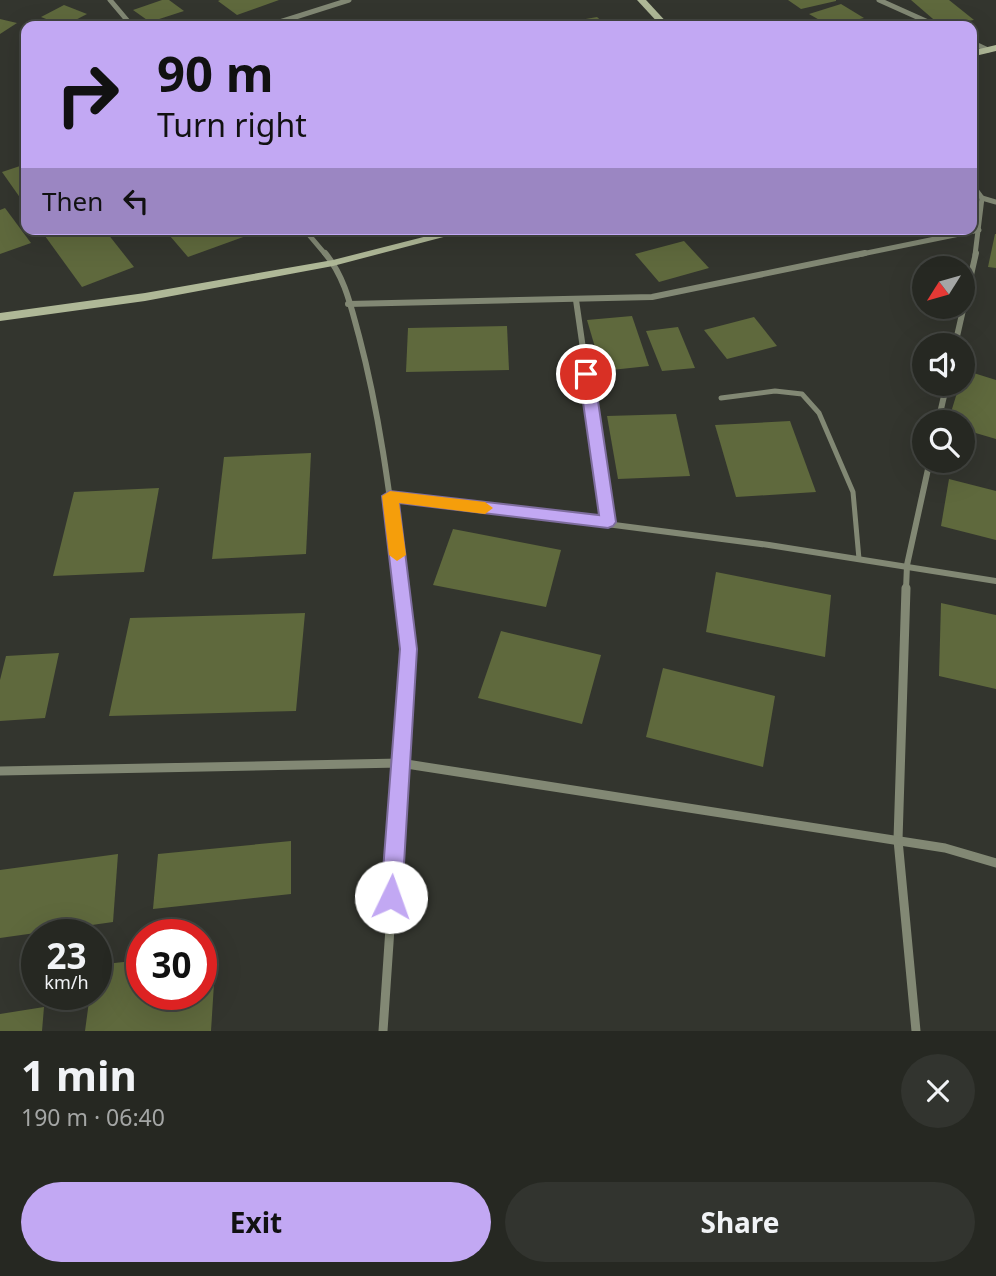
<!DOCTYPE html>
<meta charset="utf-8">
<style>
body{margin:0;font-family:"Noto Sans",sans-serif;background:#32342f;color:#f1f3f6;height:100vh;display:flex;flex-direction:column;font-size:26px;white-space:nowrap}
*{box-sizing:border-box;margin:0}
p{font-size:23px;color:#a4a6a5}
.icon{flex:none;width:38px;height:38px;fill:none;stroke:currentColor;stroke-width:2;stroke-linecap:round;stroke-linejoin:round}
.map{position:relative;height:1031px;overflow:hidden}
.drawer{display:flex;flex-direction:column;background:#262822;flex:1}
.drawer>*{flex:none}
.guide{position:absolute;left:21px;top:21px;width:956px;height:214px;border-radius:14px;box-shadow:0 7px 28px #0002,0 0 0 2px #424440;background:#c2a8f3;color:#111;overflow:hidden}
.needle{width:46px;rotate:233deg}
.fabs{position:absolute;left:912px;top:256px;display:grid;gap:14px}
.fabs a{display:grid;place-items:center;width:63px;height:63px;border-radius:50%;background:#262822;box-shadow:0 7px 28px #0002,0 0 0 2px #424440;font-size:35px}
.speed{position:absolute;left:21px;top:919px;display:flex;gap:14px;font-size:35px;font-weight:700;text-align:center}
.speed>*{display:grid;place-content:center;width:91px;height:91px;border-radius:50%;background:#262822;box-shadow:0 7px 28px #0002,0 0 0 2px #424440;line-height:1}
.speed small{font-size:18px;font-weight:400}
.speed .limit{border:10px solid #d22;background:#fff;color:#111}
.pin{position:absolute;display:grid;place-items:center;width:60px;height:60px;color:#fff;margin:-30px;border:4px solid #fff;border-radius:50%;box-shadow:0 2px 7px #0007}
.me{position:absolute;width:77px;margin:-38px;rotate:3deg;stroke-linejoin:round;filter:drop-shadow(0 0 5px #0008)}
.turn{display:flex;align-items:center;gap:24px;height:147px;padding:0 21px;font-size:32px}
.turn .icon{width:91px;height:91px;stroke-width:2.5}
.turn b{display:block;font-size:49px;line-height:60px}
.then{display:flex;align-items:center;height:66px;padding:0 21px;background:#0003;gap:14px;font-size:26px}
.round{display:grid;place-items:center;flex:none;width:74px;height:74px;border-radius:37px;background:#32342f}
.overview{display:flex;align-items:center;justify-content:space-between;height:119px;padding:0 21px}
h1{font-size:42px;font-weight:700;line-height:52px}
.cta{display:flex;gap:14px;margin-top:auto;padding:14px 21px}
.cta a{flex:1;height:80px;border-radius:42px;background:#c2a8f3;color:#111;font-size:28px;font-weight:700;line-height:80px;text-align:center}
.cta a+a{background:#32342f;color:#f1f3f6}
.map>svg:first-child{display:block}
.building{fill:#5f693d}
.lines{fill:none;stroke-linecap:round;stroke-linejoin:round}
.lane{stroke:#828874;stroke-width:5}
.street-far2{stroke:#828874;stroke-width:5}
.street-far1{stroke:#828874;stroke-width:6}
.street{stroke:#828874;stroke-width:9}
.secondary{fill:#afb897;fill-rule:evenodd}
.route{fill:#c2a8f3;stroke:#7e6d9e;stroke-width:2}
.slow{fill:#f59e0b}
</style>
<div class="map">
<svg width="996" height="1031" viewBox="0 0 996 1031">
<rect width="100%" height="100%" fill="#33352e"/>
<g class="building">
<path d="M162,0H169L184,11L150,22L133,10Z"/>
<path d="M279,0L237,15L218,1L220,0Z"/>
<path d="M788,0H836V1L801,9Z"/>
<path d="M911,0H949L974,20L940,25Z"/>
<path d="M841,4L864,18L830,26L809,14Z"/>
<path d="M64,5L87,14L64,26L41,17Z"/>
<path d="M597,17L607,26H552V25Z"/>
<path d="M0,19L17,23L0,34Z"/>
<path d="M26,164V197L21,199L2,172Z"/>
<path d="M5,208L31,243L0,254V210Z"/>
<path d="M64,229H104L134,267L82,287L45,236Z"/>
<path d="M164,229H240L246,236L188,257Z"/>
<path d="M995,234H996V268L988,267Z"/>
<path d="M684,241L709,268L659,282L635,254Z"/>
<path d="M632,316L649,366L602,371L587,320Z"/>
<path d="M754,317L777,346L727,359L704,330Z"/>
<path d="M507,326L509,370L406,372L408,328Z"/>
<path d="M678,327L695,368L662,371L646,331Z"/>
<path d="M964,370L996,380V439L962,429V422H948L960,383H962Z"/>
<path d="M676,414L690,476L618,479L607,416Z"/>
<path d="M790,421L816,492L736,497L715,425Z"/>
<path d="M311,453L306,554L212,559L224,457Z"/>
<path d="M949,479L996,491V540L941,526Z"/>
<path d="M159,488L144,572L53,576L74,492Z"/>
<path d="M453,529L561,550L546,607L433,585Z"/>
<path d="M716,572L831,595L825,657L706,632Z"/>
<path d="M941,603L996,615V689L939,676Z"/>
<path d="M305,613L296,711L109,716L130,618Z"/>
<path d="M501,631L601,655L582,724L478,698Z"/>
<path d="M59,653L45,718L0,721V680L6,656Z"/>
<path d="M663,668L775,696L763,767L646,737Z"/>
<path d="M291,841V894L153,909L158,854Z"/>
<path d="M118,854L113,922L0,938V870Z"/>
<path d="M216,952L211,1031H85L90,994H96V965L142,960V994H201V954Z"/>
<path d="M44,1007L42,1031H0V1014Z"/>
</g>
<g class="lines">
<path class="lane" d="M721,398L775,391L802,394L819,413L853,492L859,559"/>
<g class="street-far2">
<path d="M110,0L132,26"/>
<path d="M879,0L937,26"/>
<path d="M267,26L349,0"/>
<path d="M971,42L988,50"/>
<path d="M971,183L982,198L975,255"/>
<path d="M982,198L996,202"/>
<path d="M304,229L326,255"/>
<path d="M857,255L979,230"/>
</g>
<g class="street-far1">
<path d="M325,253C345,277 351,307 359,336C381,419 391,505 402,590"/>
<path d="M576,300L608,522"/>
<path d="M348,304L652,297L865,253"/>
<path d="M955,345L976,253"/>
<path d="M938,422L947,383"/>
<path d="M390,496L769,545L996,581"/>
<path d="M906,590L907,565L930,460"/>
</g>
<g class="street">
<path d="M906,588L898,840L916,1031"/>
<path d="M0,771L400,763L945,848L996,863"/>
<path d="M383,1031L409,649L401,588"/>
</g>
<g class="secondary">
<path d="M637,0H646L670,26H661Z"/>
<path d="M996,45V51L971,57V51Z"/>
<path d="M455,229H474L333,266L145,301L0,321V313L145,293L333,260Z"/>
</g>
</g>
<path class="route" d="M586,369L594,374L616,522L613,526L608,528L399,503L417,649L402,897L399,904L391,907L384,904L381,897L400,649L382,496L390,491L599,515L579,374Z"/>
<path class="slow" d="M390,491L485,502L493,508L485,514L399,503L406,555L397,561L389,555L382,496Z"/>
</svg>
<div class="fabs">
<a><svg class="needle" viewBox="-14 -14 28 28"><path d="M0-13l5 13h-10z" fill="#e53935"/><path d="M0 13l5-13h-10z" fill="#a4a6a5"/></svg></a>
<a><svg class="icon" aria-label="sound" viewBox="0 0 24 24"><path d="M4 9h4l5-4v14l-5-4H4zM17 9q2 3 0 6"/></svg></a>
<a><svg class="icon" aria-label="search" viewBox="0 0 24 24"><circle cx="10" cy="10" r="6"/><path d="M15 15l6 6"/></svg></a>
</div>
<div class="speed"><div>23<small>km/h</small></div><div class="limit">30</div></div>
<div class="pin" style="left:586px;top:374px;background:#d93025"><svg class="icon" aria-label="arrive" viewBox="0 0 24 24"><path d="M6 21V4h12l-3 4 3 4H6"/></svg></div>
<svg class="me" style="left:391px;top:897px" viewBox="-20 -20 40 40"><circle r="19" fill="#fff"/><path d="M0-13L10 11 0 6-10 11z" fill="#c2a8f3"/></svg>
<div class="guide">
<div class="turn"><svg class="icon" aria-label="right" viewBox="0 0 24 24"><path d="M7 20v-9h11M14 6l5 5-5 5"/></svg><div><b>90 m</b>Turn right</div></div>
<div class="then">Then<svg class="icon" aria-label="left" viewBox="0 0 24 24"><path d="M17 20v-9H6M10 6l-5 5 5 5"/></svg></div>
</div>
</div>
<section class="drawer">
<div class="overview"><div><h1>1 min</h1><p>190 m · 06:40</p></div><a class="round"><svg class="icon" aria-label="close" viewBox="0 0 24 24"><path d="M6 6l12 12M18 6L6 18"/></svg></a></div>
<div class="cta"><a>Exit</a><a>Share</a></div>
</section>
